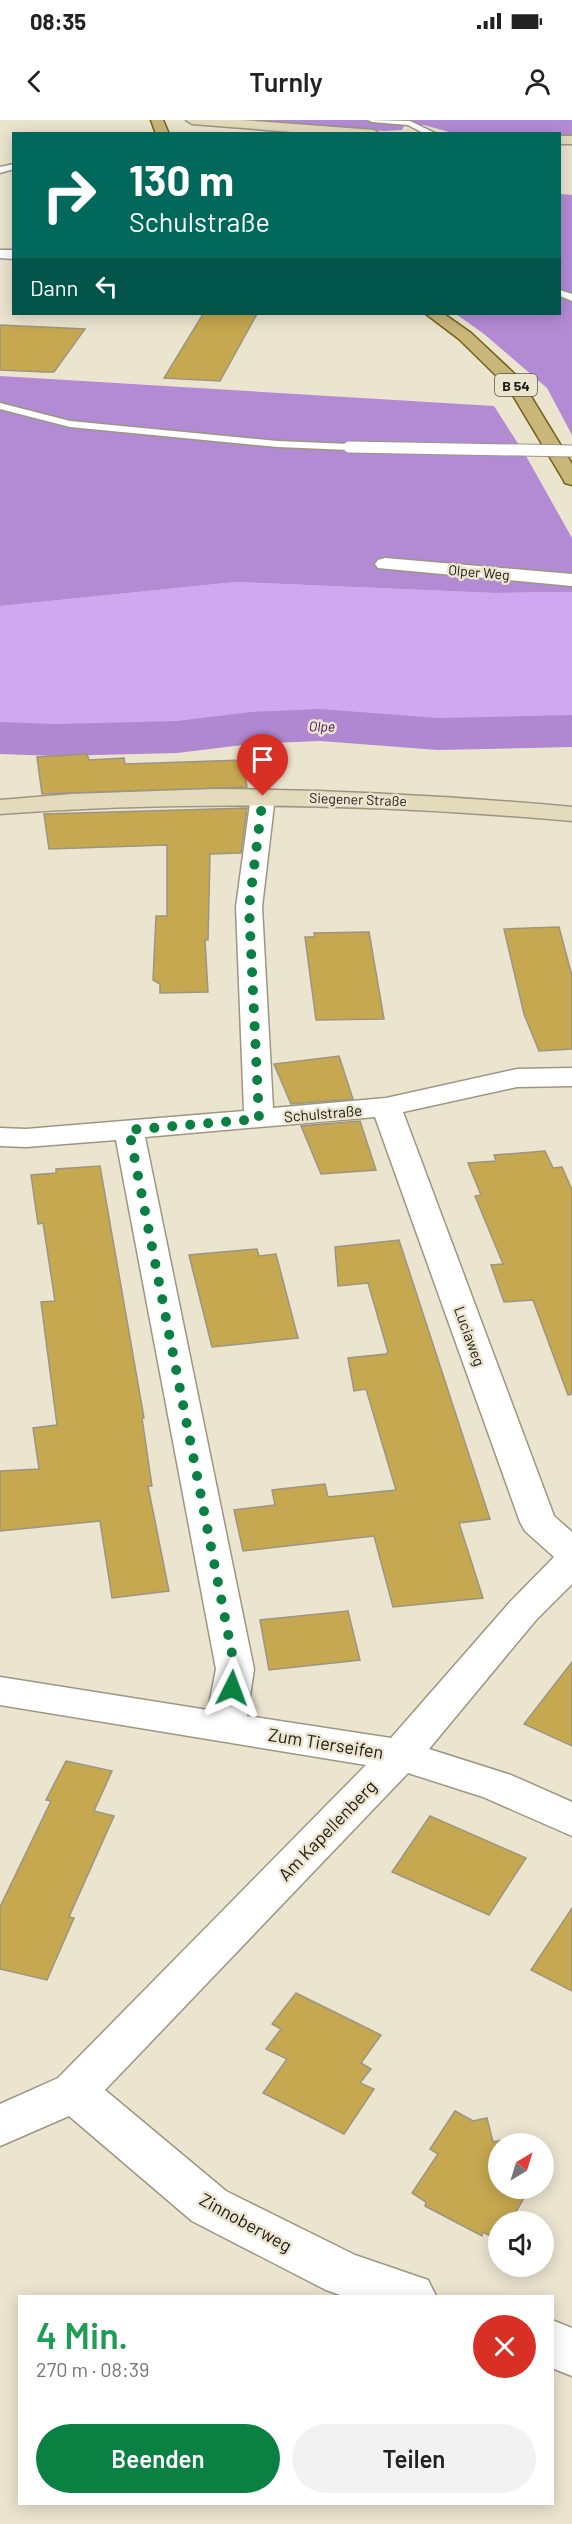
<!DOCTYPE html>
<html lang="de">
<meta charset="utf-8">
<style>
body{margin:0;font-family:Barlow,sans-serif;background:#f2f2f2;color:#222;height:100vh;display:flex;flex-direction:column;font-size:22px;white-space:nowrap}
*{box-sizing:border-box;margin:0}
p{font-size:20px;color:#767676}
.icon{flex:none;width:33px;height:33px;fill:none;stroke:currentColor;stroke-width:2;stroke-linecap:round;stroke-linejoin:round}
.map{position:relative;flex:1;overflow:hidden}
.drawer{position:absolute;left:18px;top:2175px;width:536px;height:210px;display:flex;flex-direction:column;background:#fff;border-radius:0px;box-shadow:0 3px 15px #0003}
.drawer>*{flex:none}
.guide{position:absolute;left:12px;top:12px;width:549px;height:183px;border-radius:0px;box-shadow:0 3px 15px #0003;background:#00695c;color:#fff;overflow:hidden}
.needle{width:39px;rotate:38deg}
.buttons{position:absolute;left:488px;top:2013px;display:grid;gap:12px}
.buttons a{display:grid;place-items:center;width:66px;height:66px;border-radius:50%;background:#fff;box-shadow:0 3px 15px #0003;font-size:30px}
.pin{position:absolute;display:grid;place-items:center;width:51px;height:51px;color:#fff;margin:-62px -26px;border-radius:50% 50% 50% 0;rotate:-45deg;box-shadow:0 0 6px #0007}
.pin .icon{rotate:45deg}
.me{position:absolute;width:66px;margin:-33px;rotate:3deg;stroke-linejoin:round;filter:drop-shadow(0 0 4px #0008)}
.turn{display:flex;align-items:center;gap:21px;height:126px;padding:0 18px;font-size:27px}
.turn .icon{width:78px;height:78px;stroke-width:2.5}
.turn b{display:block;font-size:42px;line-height:51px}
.then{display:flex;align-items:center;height:57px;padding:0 18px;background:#0003;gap:12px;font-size:22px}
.round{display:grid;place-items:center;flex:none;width:63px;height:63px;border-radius:32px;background:#f2f2f2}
.headline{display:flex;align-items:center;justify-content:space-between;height:102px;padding:0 18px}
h1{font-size:36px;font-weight:600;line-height:45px;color:#1e9e55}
.button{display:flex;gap:12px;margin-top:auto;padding:12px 18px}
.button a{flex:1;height:69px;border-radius:36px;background:#0b8043;color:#fff;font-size:24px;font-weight:600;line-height:69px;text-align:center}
.button a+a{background:#f2f2f2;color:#222}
.status{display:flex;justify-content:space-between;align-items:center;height:42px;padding:0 30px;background:#fff;direction:ltr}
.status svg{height:16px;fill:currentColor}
header{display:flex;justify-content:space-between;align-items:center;height:78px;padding:0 18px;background:#fff;font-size:27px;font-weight:600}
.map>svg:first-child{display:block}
.green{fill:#d0a8f2}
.forest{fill:#b38bd5}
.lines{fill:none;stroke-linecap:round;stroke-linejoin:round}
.river{fill:#b088d1;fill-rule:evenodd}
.building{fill:#c6a850;stroke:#9c9581;stroke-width:1.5}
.lane-casing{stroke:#9d9683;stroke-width:3}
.street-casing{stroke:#9d9683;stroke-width:3}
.secondary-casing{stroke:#9d9683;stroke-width:3}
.primary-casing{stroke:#75601b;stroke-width:3}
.lane{fill:#fff;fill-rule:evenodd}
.street{fill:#fff;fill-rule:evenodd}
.secondary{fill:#e4dbbc;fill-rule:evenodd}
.primary{fill:#c9b679;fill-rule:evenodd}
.lane-bridge-casing{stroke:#9d9683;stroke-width:13;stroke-linecap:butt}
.lane-bridge{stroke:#fff;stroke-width:11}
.route{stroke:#0b8043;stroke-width:10;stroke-dasharray:0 18}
.labels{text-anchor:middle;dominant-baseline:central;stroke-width:5;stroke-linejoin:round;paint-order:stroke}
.shield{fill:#ebe4cf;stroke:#5b574b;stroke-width:1.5}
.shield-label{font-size:14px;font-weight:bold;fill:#1d1a13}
.far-street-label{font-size:14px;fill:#1d1a13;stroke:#ebe4cf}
.far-water-label{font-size:14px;font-style:italic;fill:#470f68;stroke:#ebe4cf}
.street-label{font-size:15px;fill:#1d1a13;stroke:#ebe4cf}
.near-street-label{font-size:18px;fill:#1d1a13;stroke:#ebe4cf}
</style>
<div class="status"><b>08:35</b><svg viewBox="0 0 49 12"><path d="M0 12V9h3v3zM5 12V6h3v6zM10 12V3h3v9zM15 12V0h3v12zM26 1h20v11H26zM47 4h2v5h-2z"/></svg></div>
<header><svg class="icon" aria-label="back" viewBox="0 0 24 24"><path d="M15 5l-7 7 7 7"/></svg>Turnly<svg class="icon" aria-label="person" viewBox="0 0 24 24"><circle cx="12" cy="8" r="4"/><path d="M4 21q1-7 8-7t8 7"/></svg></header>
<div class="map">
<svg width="572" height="2404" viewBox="0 0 572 2404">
<rect width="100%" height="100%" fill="#ebe4cf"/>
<path class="green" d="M236,462L495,473L572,472V605L452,608L330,601L266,600L182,611L77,613L0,609V486Z"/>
<g class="forest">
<path d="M250,0H572V16H560V14L453,13L424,5L404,6L402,10L384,11Z"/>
<path d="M560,74L572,75V315L547,268L484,214L456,194H560Z"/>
<path d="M0,256L494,286L526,336L572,418V472L495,473L236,462L0,486Z"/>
</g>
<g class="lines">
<path class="river" d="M320,589L438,598L572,595V627L438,630L320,621L251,624L177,633L55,636L0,634V602L55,604L177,601L251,592Z"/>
</g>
<g class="building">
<path d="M203,194H257L220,261L164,258Z"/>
<path d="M0,205L85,209L54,252H45L0,250Z"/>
<path d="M87,634L89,640L124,638L125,644L243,640L247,667L42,674L37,637Z"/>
<path d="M247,688L241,733L210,734L208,820H205L208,872L160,873V864L153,860L156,796H167V725L49,729L44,694Z"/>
<path d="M559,807L572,856V929L539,931L524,894L504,809Z"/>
<path d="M369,812L384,899L316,900L305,817H315L314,813Z"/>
<path d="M339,936L353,979L291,984L274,944Z"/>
<path d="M360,1001L376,1050L321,1054L301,1006Z"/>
<path d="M545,1031L553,1048L562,1047L572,1070V1274L568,1275L533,1180L504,1182L491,1145L503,1144L475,1076L481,1075L468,1043L496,1041L494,1035Z"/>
<path d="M100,1046L144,1298H142L152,1366H148L169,1471L112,1478L100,1401L0,1411V1351L39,1349L33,1308L57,1305L41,1182L55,1181L43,1103L38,1104L31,1055L56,1053V1049Z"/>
<path d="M399,1120L490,1399L459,1403L483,1478L393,1487L374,1416L243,1431L234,1390L275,1385L272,1370L325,1364L328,1377L396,1370L366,1269L354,1271L348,1238L386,1234L388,1232L368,1163L338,1166L335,1127Z"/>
<path d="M257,1129L259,1136L276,1134L298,1218L212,1227L189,1135Z"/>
<path d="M348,1491L360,1540L269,1550L260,1500Z"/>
<path d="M572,1542V1626L524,1604Z"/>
<path d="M66,1641L112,1651L94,1691L114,1696L69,1797L74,1798L47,1860L0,1849V1787L51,1681L46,1680Z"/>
<path d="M430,1696L526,1738L489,1795L392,1752Z"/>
<path d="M572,1788V1871L531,1850Z"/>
<path d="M296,1873L381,1915L361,1943L371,1949L360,1963L374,1969L344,2014L263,1973L287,1939L266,1929L281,1909L272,1904Z"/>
<path d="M455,1991L473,2001L487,1998L493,2022L522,2016L524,2024H498V2068H530L510,2102H498V2120L483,2112L482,2116L425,2086L426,2082L412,2073L438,2034L430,2029Z"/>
</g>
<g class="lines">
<defs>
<g id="lane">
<path d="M368,0L410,1L437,14H425L408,5L372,2Z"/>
<path d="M14,44V49L0,53V47Z"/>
<path d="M560,170L572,174V181L560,176Z"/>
<path d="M0,283L70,301L278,321L349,324L355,327L349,330L278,327L70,307L0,289Z"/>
</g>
<g id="street">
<path d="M0,130H14V139L0,138Z"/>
<path d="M385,438L572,454V466L378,448L375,444L378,440Z"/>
<path d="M263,669L272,671L275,676L262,787L273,988L386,978L517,949L572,948V966L517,967L403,992L554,1396L572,1412V1464L536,1500L429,1629L511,1655L572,1682V1716L483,1677L408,1653L105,1970L226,2071L355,2135L428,2160L436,2176H343L326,2170L192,2101L69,1996L0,2026V1984L58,1958L366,1645L0,1585V1557L208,1590L216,1549L116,1020L26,1027L0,1026V1008L26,1009L244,991L236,787L251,676L254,671ZM375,997L520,1402L525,1411L554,1437L510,1482L391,1618L247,1596L254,1549L145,1017Z"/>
<path d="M552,2200L572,2208V2256L552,2248Z"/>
</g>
<g id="secondary">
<path d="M186,0H242L374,10L380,14H317L192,4Z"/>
<rect x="560" y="16" width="12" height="8"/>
<path d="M215,669C334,670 453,676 572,687V701C381,684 191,680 0,694V680L72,674Z"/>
</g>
<g id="primary">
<path d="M151,0H163L169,14H156Z"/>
<path d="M426,194H444L471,213L521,260L572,344V365L565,363L563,359L508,267L459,219Z"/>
</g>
</defs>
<use href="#lane" class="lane-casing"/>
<use href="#street" class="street-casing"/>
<use href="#secondary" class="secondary-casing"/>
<use href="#primary" class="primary-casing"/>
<use href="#lane" class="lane"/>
<use href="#street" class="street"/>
<use href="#secondary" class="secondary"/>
<use href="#primary" class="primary"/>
<defs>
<path id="lane-bridge" d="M349,327L572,331"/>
</defs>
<use href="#lane-bridge" class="lane-bridge-casing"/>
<use href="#lane-bridge" class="lane-bridge"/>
</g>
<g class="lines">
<path class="route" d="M232,1568L235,1549L129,1010L259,999L249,787L263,676"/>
</g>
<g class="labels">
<rect class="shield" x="495" y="254" width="42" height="22" rx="4.5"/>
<g class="shield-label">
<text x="516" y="265">B 54</text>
</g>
<g class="far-street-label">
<text transform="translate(479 452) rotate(5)">Olper Weg</text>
<text transform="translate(358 679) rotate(2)">Siegener Straße</text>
</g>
<g class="far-water-label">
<text transform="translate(322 606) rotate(1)">Olpe</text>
</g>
<g class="street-label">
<text transform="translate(323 993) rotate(-5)">Schulstraße</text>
<text transform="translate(470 1216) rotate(70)">Luciaweg</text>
</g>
<g class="near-street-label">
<text transform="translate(326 1623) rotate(9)">Zum Tierseifen</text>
<text transform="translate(327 1710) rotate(-46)">Am Kapellenberg</text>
<text transform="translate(246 2102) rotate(29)">Zinnoberweg</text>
</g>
</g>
</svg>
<div class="buttons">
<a><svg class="needle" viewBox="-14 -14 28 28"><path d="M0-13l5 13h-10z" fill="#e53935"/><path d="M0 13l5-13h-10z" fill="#767676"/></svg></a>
<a><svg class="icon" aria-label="sound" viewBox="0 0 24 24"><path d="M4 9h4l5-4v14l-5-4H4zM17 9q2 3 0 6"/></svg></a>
</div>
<div class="pin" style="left:263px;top:676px;background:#d93025"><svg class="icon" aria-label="arrive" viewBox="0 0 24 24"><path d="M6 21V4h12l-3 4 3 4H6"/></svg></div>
<svg class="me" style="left:232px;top:1568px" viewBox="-20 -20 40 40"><path d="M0-17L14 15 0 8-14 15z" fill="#0b8043" stroke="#fff" stroke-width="4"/></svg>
<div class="guide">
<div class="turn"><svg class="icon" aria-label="right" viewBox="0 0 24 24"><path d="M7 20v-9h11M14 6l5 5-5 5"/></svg><div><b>130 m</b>Schulstraße</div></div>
<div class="then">Dann<svg class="icon" aria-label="left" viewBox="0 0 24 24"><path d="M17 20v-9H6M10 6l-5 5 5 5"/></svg></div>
</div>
<section class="drawer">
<div class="headline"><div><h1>4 Min.</h1><p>270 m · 08:39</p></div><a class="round" style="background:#d93025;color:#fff"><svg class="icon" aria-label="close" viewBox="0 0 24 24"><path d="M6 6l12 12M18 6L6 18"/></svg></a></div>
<div class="button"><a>Beenden</a><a>Teilen</a></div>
</section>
</div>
